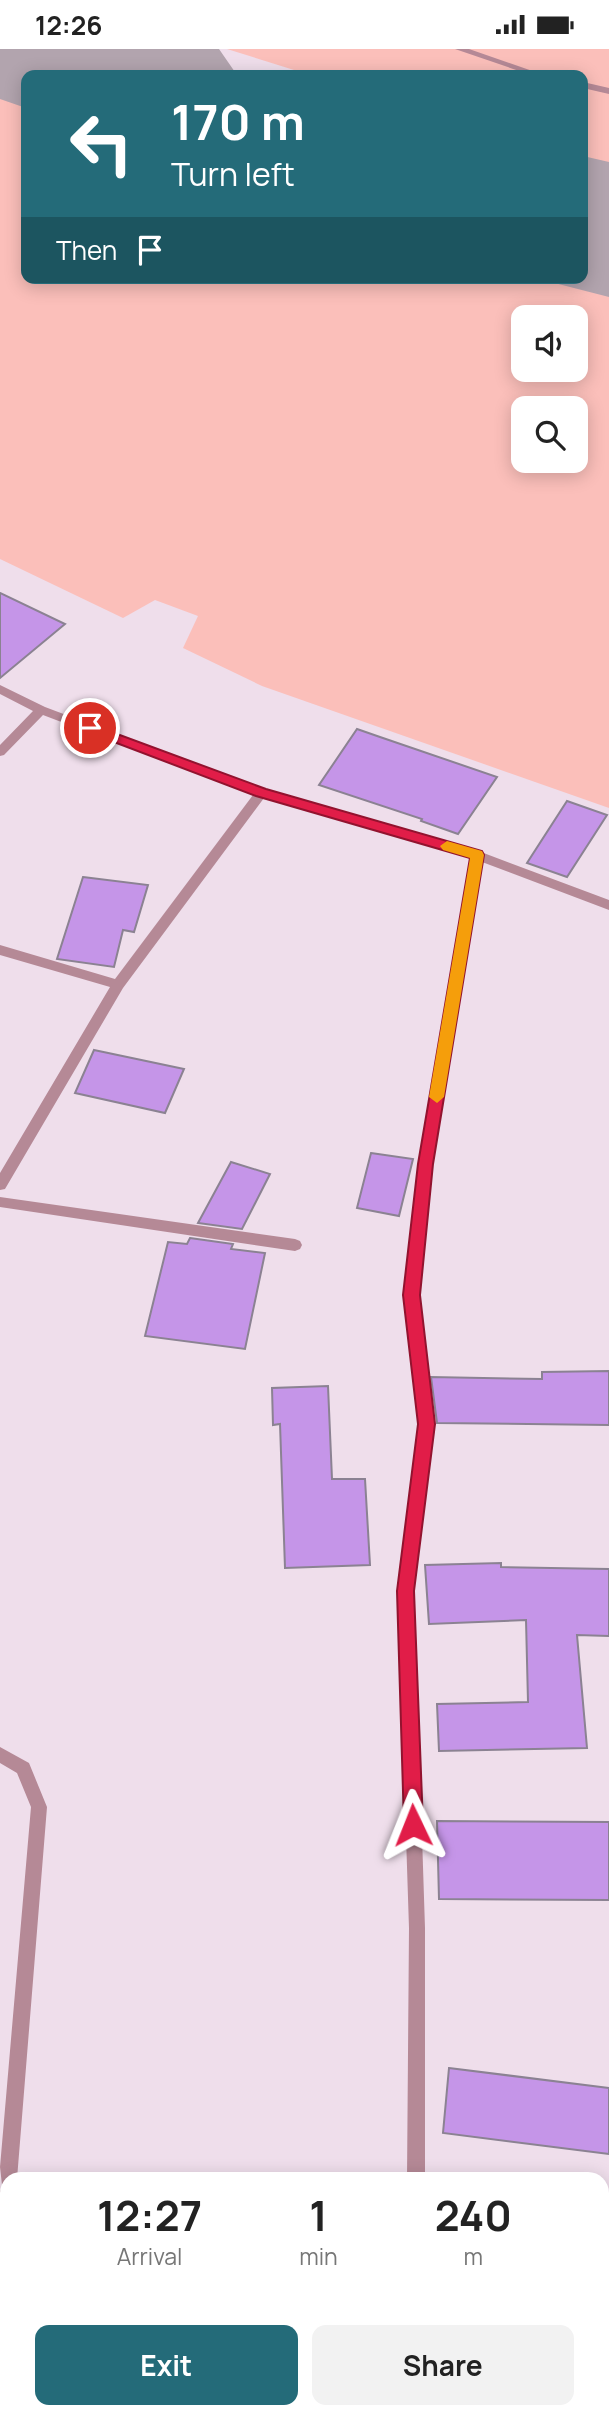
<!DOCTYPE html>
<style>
body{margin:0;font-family:Manrope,sans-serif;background:#f2f2f2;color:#222;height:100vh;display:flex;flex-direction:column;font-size:26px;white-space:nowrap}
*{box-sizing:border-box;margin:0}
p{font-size:23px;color:#767676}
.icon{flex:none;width:38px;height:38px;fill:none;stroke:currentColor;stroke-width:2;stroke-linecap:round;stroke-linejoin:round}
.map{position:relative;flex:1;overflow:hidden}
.drawer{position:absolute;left:0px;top:2123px;width:609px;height:247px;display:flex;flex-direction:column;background:#fff;border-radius:21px 21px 0 0;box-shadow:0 4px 18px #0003}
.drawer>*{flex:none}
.guide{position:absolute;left:21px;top:21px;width:567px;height:214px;border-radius:14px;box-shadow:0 4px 18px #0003;background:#246b79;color:#fff;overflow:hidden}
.tools{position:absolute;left:511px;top:256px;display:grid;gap:14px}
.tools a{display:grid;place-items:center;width:77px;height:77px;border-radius:14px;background:#fff;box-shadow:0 4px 18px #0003;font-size:35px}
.pin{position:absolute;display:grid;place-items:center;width:60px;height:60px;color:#fff;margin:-30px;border:4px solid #fff;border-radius:50%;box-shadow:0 2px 7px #0007}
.me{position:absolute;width:77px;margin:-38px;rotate:358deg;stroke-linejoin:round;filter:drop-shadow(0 0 5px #0008)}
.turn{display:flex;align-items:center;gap:24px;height:147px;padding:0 35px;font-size:32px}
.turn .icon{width:91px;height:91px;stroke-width:2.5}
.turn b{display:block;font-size:49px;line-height:60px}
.then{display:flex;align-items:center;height:66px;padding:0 35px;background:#0003;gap:14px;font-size:26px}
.eta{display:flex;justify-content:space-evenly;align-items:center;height:119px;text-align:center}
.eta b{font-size:42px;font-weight:700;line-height:49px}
.primary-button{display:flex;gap:14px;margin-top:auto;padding:14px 35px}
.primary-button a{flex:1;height:80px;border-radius:14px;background:#246b79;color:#fff;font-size:28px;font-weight:700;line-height:80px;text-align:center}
.primary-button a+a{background:#f2f2f2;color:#222}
.status{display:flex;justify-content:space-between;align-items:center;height:49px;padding:0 35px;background:#fff;direction:ltr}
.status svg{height:19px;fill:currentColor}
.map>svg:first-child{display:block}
.green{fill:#fbbfba;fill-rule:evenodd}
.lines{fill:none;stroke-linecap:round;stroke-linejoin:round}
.runway{fill:#b2a4ae;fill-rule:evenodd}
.building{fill:#c595e8;stroke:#8b8292;stroke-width:2}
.service{fill:#b58996;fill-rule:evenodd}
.minor{fill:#b58996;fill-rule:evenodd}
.route{fill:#e11d48;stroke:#92132f;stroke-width:2}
.slow{fill:#f59e0b}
</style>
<div class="status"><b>12:26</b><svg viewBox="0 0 49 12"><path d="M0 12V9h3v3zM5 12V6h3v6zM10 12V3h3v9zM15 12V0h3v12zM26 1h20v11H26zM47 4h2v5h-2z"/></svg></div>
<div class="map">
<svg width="609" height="2368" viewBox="0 0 609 2368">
<rect width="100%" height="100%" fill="#efdeeb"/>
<g class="green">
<path d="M227,0H609V120L583,112V26H310Z"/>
<path d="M0,28L26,37V229H583V219L609,228V759L262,637L183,599L198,567L155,551L123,569L0,510ZM523,268H576V320H523ZM523,359H576V411H523Z"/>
</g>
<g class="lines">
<g class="runway">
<path d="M0,0H219L237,26H26V59L0,50Z"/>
<path d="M583,107L609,113V248L535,229H583Z"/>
</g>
</g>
<g class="building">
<path d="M0,544L65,575L0,629Z"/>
<path d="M357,680L380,688L497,728L458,785L421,772L422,770L319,736Z"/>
<path d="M567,752L607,766L567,828L527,814Z"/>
<path d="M83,828L148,836L134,883L123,881L114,918L57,910Z"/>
<path d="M94,1001L184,1020L165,1064L75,1044Z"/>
<path d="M371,1104L413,1110L399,1167L357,1159Z"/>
<path d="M231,1113L270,1125L242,1180L198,1174Z"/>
<path d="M190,1189L233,1195L231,1200L265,1204L245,1300L145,1287L168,1193L187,1195Z"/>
<path d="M609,1322V1376L437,1374L431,1328L542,1330V1323Z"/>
<path d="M328,1337L332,1430H365L370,1516L285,1519L280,1375L273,1376L272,1339Z"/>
<path d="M501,1514V1518L609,1520V1587L577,1586L587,1699L439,1702L437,1655L528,1653L526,1571L429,1575L425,1516Z"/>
<path d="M437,1772L609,1773V1851L439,1850Z"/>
<path d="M449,2019L609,2039V2105L443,2084Z"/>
</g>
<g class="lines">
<g class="service">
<path d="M455,0H469L544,26H531Z"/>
<path d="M583,33L609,39V45L583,39Z"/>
</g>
<g class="minor">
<path d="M0,636L45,658L265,741L481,803L609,851V861L482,813L432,1115L419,1246L434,1375L414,1542L425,1879V2130H407L409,1879L398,1542L420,1375L405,1246L418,1115L470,808L264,749L123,939L5,1140L0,1141V1124L110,938L0,906V896L115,930L253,746L43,666L4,706L0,707V696L33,662L0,645Z"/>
<path d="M0,1148L295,1190L300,1192L302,1196L300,1200L295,1202L0,1158Z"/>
<path d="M0,1698L29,1714L47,1758L17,2130H7V2236L0,2240V2142L6,2138L2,2136L0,2118L31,1758L17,1724L0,1714Z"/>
<path d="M365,2362H384L383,2368H365Z"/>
</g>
</g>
<path class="route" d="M90,675L266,740L482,802L484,806L433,1115L420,1246L435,1375L414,1542L423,1776L420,1782L413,1785L407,1782L404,1776L397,1542L418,1375L403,1246L418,1115L470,809L256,747L85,682V676Z"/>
<path class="slow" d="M447,792L482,802L484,806L444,1048L437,1054L429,1048L470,809L443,801L440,797Z"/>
</svg>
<div class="tools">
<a><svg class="icon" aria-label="sound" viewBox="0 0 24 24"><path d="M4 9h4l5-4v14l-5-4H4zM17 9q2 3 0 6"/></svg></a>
<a><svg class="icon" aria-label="search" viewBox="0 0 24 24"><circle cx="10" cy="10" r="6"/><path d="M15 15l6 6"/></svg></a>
</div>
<div class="pin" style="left:90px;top:679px;background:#d93025"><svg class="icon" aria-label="arrive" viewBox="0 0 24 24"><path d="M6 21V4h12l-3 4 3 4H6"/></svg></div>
<svg class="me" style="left:413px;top:1776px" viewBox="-20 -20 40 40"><path d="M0-17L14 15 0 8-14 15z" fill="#e11d48" stroke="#fff" stroke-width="4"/></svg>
<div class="guide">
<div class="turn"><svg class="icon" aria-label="left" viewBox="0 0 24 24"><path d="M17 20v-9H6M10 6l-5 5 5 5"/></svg><div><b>170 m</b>Turn left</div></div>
<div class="then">Then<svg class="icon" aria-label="arrive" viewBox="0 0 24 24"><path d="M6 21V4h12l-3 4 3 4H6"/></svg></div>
</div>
<section class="drawer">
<div class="eta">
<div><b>12:27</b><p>Arrival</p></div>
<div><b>1</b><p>min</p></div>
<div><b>240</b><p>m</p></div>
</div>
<div class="primary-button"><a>Exit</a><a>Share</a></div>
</section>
</div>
